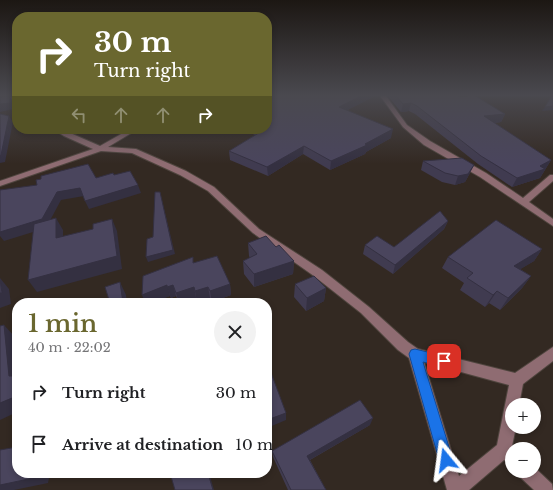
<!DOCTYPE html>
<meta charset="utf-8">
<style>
body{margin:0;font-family:"Libre Baskerville",serif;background:#f2f2f2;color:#202124;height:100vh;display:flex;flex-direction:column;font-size:15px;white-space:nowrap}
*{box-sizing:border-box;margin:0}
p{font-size:13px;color:#757577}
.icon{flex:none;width:22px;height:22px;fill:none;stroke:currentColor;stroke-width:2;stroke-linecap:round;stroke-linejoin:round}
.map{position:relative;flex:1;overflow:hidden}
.side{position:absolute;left:12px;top:298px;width:260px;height:180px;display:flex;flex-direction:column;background:#fff;border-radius:16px;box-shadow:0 2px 6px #0003}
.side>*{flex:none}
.banner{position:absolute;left:12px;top:12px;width:260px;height:122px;border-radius:16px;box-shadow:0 2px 6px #0003;background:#6a672f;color:#fff;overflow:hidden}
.buttons{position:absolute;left:505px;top:398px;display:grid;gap:8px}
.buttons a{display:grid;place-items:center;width:36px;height:36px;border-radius:50%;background:#fff;box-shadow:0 2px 6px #0003;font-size:20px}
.pin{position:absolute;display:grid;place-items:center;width:34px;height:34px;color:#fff;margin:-17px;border-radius:8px;box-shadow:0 2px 6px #0006}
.me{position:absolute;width:44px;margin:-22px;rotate:344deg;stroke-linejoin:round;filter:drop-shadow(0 0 3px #0008)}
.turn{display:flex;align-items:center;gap:14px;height:84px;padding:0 16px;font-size:18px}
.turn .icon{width:52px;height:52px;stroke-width:2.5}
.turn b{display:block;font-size:28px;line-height:34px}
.lanes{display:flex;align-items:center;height:38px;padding:0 16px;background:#0003;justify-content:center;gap:20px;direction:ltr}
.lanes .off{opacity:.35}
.round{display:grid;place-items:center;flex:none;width:42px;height:42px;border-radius:21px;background:#f2f2f2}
.overview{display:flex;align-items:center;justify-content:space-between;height:68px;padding:0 16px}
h1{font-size:24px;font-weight:600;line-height:30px;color:#6a672f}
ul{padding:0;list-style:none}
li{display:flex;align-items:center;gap:12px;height:52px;padding:0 16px}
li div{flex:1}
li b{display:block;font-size:15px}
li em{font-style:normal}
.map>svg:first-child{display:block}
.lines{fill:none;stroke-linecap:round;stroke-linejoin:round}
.minor-casing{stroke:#4f453e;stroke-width:2}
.minor{fill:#8f6c72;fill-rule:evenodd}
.wall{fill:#403b50}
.shaded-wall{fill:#343041}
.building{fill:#4a455d;stroke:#343041}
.route{fill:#1a73e8;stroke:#114b97}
</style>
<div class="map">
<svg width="553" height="490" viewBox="0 0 553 490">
<rect width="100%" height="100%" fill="#332922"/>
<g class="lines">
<defs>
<g id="minor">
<path d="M17,96V100L0,103V99Z"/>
<path d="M382,96H386L407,125L430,141L486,173L523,198L550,175H553V181L529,202L553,219V226L480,177L424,145L403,127L381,97Z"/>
<path d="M53,129H61L100,146L130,129H138L108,147L136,149L186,171L214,187L259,229L322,270L369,307L408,342L418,349L515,373L553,347V361L523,384L519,405H512V427H516L512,446L515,449H512V465L504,460L469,490H447L409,358L398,350L361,313L314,276L253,233L208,191L180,175L132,153L101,151L0,186V181L93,149L64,136ZM424,362L509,385L497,445L459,476Z"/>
<path d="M534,467L552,484L553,490H534L520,477L518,471H534Z"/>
</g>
</defs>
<use href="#minor" class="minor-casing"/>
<use href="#minor" class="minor"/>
</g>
<g class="wall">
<path d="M267,95H377L347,110L391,138L366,152L365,154L330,170L303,154L268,176L230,160L229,151L255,135L242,129H267Z"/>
<path d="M387,95H457L460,97L505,114L501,122L494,123L551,160L540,178L512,187L478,164L415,114L409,111L401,112Z"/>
<path d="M423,161L470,173L465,182L455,185L442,182L421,170Z"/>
<path d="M448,221L444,229L393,274L363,254L365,245L394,247Z"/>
<path d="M248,243L276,247L294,261L293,274L254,287L244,274L243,261L250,258L249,256Z"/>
<path d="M542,249L534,261L520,269L531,276L522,288L500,310L489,303L485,307L460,290L464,283L442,268L448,257Z"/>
<path d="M194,262L230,284L231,295L212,302L210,298L197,302L196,298L182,303H179L176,296L171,298L170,296L145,303Z"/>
<path d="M295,284L326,288L324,301L306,311L294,297Z"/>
<path d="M370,425L310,460L326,490H288L273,457L272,451Z"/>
</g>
<g class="shaded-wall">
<path d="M0,95H12L10,96L13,102V109L0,112Z"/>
<path d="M363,95H377L338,115L339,107Z"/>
<path d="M411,103L409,111L401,112L403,104Z"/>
<path d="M553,106V110L542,111L545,107Z"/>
<path d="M505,114L501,122L481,125L484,116Z"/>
<path d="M9,116L13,122L5,162L0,163V156Z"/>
<path d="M393,129L391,138L366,152L365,154L330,170L331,161L365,144Z"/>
<path d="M304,146L303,154L268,176L267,167Z"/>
<path d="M551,160L540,178L512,187L517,178Z"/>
<path d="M474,165L470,173L465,182L455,185L458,176Z"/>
<path d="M138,185L141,193L89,209L85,201Z"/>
<path d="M80,188L84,196L61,200L46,228L4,241L0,236V232L57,192Z"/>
<path d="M161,196L175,254L148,262L146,257L173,250Z"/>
<path d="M56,218L63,230V251L56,238Z"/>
<path d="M112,219L117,231L122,269L37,292L28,280Z"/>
<path d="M448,221L444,229L393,274L395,265Z"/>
<path d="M542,249L534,261L506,278L514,266Z"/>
<path d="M294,261L293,274L254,287V274Z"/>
<path d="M531,276L522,288L500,310L508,298Z"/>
<path d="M0,278L9,289L11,304L0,308Z"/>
<path d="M120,282L126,295L127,303H123Z"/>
<path d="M230,284L231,295L212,302L210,291Z"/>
<path d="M167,285L170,296L153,303H145L142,295Z"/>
<path d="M173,285L176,296L171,298L167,287Z"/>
<path d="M194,287L196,298L182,303H179L176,293Z"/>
<path d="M208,287L210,298L197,302L195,291Z"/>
<path d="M326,288L324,301L306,311L307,298Z"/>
<path d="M497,291L489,303L485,307L493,295Z"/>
<path d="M4,325L15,337L17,354V384L9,376Z"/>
<path d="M17,396V412L0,420V403Z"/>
<path d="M286,413V420L267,428V420Z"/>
<path d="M373,418L370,425L306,462L307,456Z"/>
<path d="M39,473H50L48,483L14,490H0V485Z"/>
<path d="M208,473H209L214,490H213Z"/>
</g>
<g class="building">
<path d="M267,95H363L339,107L393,129L365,144L367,145L331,161L304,146L267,167L229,151L262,131L259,129H267Z"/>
<path d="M395,95H457L460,97L474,95L505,114L484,116L551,160L540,166L545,169L517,178L481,156L417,106L411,103L403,104Z"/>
<path d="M552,95H553V106L545,107Z"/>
<path d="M10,96V103L0,104V97Z"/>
<path d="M0,114L9,116L1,155L0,156Z"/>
<path d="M462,158L474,165L468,174L458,176L445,173L423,161Z"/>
<path d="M88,164L96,178L113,173L114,175L130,171L138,185L85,201L80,188L57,192L42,219L0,232V190L37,185L36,180L41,179V176Z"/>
<path d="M155,192H160L173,250L146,257L147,239L153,237Z"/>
<path d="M440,211L448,221L395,265L365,245L377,236L394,247Z"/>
<path d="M56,218V238L93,229V224L112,219L117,256L28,280L34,224Z"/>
<path d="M496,220L542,249L514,266L531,276L508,298L497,291L493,295L467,278L473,273L448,257Z"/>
<path d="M266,236L276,247L279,245L294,261L254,274L243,261L257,254L248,243Z"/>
<path d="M217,256L230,284L210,291L208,287L195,291L194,287L176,293L173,285L167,287V285L142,295L143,276L193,257V263Z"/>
<path d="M314,276L326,288L307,298L295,284Z"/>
<path d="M0,279L2,293H0Z"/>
<path d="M120,282L123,303H110L105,287Z"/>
<path d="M4,325L9,376H17V396L0,403V326Z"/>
<path d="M267,362L286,413L267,420Z"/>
<path d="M360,400L373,418L307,456L326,490H291L272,451Z"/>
<path d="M17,447V473H39L38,477L0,485V450Z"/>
<path d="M170,473H208L213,490H175Z"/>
</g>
<linearGradient id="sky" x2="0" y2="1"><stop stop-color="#1c1713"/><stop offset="0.58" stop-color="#4a494f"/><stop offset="1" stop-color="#4a494f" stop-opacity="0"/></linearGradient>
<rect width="553" height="164" fill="url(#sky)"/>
<path class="route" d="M415,349L444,356L448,357L450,361L448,365L444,367L423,362L453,460L451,465L446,467L441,465L439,460L409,354L411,350Z"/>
</svg>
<div class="buttons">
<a>+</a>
<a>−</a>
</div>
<div class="pin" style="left:444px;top:361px;background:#d93025"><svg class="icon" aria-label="arrive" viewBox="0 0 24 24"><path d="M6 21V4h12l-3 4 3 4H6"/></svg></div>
<svg class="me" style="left:446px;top:460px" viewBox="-20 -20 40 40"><path d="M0-17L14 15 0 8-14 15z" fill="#1a73e8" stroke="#fff" stroke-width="4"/></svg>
<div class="banner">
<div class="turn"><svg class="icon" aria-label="right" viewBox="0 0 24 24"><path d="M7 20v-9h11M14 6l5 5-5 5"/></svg><div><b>30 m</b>Turn right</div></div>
<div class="lanes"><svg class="icon off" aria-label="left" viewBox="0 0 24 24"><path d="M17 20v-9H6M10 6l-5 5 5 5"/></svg><svg class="icon off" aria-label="ahead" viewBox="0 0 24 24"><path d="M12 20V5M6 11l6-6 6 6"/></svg><svg class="icon off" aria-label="ahead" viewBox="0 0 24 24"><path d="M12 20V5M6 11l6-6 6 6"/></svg><svg class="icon" aria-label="right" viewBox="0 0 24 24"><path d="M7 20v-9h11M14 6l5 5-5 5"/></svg></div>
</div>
<section class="side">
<div class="overview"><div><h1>1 min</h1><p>40 m · 22:02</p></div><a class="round"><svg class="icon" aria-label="close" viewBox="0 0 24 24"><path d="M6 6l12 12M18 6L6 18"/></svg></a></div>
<ul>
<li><svg class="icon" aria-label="right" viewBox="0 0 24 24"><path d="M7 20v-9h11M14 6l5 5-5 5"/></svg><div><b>Turn right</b></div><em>30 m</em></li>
<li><svg class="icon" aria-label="arrive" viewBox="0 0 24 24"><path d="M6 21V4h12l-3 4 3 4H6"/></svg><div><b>Arrive at destination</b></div><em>10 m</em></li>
</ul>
</section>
</div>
